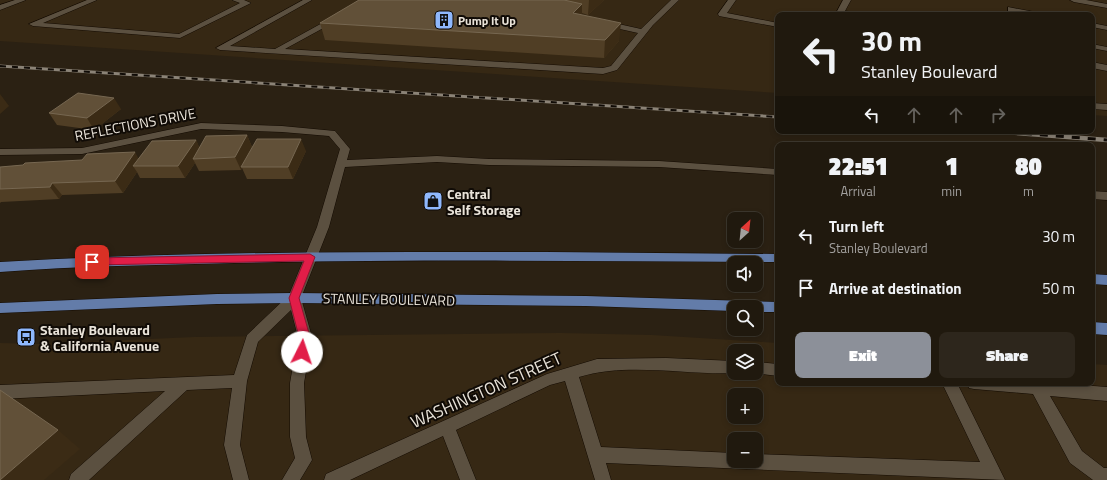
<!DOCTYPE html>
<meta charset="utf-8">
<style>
body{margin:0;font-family:"Titillium Web",sans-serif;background:#2d261c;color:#f1f3f6;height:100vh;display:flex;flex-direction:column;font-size:15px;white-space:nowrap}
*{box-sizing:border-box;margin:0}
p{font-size:13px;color:#a2a09e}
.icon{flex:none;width:22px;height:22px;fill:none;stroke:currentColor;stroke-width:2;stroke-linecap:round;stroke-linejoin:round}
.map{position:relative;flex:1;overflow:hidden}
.details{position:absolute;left:775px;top:142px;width:320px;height:244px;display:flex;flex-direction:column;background:#20190e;border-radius:8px;box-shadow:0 2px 6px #0003,0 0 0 1px #3d382e}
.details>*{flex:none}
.banner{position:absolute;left:775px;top:12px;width:320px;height:122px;border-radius:8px;box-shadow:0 2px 6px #0003,0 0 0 1px #3d382e;background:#20190e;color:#f1f3f6;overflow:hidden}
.needle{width:26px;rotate:27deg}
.controls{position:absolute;left:727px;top:212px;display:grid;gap:8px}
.controls a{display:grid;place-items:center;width:36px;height:36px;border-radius:8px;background:#20190e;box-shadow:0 2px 6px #0003,0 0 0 1px #3d382e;font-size:20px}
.pin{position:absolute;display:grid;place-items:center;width:34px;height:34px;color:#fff;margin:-17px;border-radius:8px;box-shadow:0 2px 6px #0006}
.me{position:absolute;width:44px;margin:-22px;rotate:4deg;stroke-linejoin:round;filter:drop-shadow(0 0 3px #0008)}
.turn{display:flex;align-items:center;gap:14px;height:84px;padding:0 20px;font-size:18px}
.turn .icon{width:52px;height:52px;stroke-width:2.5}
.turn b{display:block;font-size:28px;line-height:34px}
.lanes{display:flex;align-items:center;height:38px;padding:0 20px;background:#0003;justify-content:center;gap:20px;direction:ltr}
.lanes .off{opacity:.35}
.eta{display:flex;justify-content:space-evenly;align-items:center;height:68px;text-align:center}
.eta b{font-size:24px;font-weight:800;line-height:28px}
.button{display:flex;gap:8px;margin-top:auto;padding:8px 20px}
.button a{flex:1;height:46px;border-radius:8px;background:#8c9099;color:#fff;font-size:16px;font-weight:800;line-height:46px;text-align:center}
.button a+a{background:#2d261c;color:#f1f3f6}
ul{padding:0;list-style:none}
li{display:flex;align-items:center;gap:12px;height:52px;padding:0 20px}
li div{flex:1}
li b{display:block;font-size:15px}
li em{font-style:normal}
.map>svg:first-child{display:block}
.built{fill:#362814;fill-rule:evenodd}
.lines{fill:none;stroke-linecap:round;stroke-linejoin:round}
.minor-casing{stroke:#130a01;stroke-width:1}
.major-casing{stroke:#130a01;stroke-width:1}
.minor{fill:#5b5040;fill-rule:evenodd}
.major{fill:#637ca9;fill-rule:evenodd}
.rail-far1-casing{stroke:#8b8377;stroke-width:3}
.rail-casing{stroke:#8b8377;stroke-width:4.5}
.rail-far1{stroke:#100b06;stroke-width:2;stroke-dasharray:6;stroke-linecap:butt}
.rail{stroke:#100b06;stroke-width:3;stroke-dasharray:8;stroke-linecap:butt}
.wall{fill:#503e25}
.shaded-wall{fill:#3b2b15}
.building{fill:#615038;stroke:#766751}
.route{fill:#e11d48;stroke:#92132f}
.labels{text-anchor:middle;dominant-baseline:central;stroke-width:4;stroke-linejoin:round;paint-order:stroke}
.far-poi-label{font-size:12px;font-weight:bold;fill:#e9e3d9;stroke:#100b06;text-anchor:start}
.street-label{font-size:14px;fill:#e9e3d9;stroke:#100b06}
.poi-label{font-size:14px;font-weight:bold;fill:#e9e3d9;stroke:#100b06;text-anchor:start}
.near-street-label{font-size:17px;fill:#e9e3d9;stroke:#100b06}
</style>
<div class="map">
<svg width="1107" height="480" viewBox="0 0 1107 480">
<rect width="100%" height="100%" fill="#2b2113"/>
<g class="built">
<path d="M0,0H1107V116L1092,115V15H778V93L0,41Z"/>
<path d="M560,333L652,335L778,343V383H1092V364L1107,365V480H0V343L40,344L194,337ZM734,351H756V373H734ZM734,395H756V417H734ZM734,439H756V461H734Z"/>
</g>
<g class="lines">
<defs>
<g id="minor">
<path d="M15,0H26L0,10V5Z"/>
<path d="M87,0H97L43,23L179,34L240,3L232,0H244L251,3L180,38L33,26L29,24Z"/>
<path d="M303,0H312L230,46L275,49L335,16H338V20L285,49L603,68L611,66L638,33L602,25V21H605L641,29L671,0H679L653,25L617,70L603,74L220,50L216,48Z"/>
<path d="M728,0H736L727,13L778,23V27L719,16L718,14Z"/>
<path d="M843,0H851L845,11L860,13L861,15H835Z"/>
<path d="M1070,0H1086L1107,4V8L1074,2Z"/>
<path d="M1008,7L1040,13L1044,15H1029L1011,11H1008Z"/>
<path d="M1092,23L1107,26V30L1092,27Z"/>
<path d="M1092,44L1107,47V51L1092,48Z"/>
<path d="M1092,62L1107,65V71L1092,68Z"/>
<path d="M1092,103L1107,104V110L1092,109Z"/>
<path d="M201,123L282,126L335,131L350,149L347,160L437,156L489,159L659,161L778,169V175L659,167L489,165L437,162L345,167L329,227L301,298L312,337L304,383L306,437L312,460L300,480H282L295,458L290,437V383L298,337L291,310L258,342L247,381L240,445L249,480H233L224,445L232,388L187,390L89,480H69L71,474L165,391L0,399V385L234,375L247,335L289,295L317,227L340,149L329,136L282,132L201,129L82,154L0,155V149L82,148Z"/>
<path d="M1092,191L1107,192V200L1092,199Z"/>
<path d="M666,358L734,361L735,373C684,375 627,362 579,377L601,447L734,453V461H756V454L980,462L942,383H957L1005,480L606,463L611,480H595L565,381L550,385L456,430L476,480H460L443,436L350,480H324L326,474L547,374L597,359Z"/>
<path d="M756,362L778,364V376L753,373H756Z"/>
<path d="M967,383H1054L1107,387V401L1050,396L1082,451L1104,468H1107V480H1093L1070,463L1033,394L974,389L969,388Z"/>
</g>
<g id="major">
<path d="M549,252L778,254V262C597,261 416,259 234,263C156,265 78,266 0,272V262C183,251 366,252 549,252Z"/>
<path d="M1092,274L1107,275V285L1092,284Z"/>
<path d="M294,293L586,296L778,302V312H756V307H734V311L586,306L294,303L217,304L0,313V303L217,294Z"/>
<path d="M1092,322L1107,323V335L1092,334Z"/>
</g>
</defs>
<use href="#minor" class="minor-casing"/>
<use href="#major" class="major-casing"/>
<use href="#minor" class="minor"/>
<use href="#major" class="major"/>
<defs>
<path id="rail-far1" d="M0,66L778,117"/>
<path id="rail" d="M992,131L1107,140"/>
</defs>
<use href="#rail-far1" class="rail-far1-casing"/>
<use href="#rail" class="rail-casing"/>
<use href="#rail-far1" class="rail-far1"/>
<use href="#rail" class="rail"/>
</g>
<g class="wall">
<path d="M359,0H604L588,15L582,13V15L619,41L604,58L325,40L320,23Z"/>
<path d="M121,109L94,130L57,125L49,113Z"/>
<path d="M247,135L252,147L249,153L306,151L293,179H247L242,168L241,170L199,171L195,163L185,178H140L137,172L123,193L62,195L59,199L1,202L0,203V167L139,158L196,140L199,147Z"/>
</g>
<g class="shaded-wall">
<path d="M589,0H604L588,15Z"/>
<path d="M582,4V21L573,13Z"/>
<path d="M621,23L619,41L604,58L605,40Z"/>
<path d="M0,94L9,106L0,114Z"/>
<path d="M114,98L121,109L94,130L87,118Z"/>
<path d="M247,135L252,147L242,167H241L242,168L241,170L235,157Z"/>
<path d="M301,139L306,151L293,179L288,167Z"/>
<path d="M196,140L202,152L193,159L195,163L185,178L178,166Z"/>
<path d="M135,152L142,165L133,166L137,172L123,193L115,181Z"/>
<path d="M52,183L62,195L59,199L50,187Z"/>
<path d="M58,430L80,449L44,480H0Z"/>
</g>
<g class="building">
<path d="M359,0H564L582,4L573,13L621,23L605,40L320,23Z"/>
<path d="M78,93L114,98L87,118L49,113Z"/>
<path d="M247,135L235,157L193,159L206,136Z"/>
<path d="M257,139H301L288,167H241Z"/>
<path d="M196,140L178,166H133L152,141Z"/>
<path d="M135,152L115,181L52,183L50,187L0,189V167L23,165L25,163L82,160L87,154Z"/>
<path d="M0,390L58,430L0,480Z"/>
</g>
<path class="route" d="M310,254L315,257L299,298L310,337L306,356L302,357L298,356L297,352L299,337L289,298L304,261L92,265L88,262L92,258Z"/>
<defs>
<symbol id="building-square" viewBox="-11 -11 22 22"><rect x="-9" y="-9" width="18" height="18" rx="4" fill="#8fb8fd" stroke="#100b06"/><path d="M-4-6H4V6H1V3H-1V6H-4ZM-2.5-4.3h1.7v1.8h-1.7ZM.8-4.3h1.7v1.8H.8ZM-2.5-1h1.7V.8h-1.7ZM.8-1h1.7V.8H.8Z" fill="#111"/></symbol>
<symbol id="shop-square" viewBox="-11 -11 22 22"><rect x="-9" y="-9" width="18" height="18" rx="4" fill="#8fb8fd" stroke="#100b06"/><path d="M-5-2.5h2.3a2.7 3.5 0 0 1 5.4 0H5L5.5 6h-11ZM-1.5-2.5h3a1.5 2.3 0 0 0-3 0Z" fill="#111"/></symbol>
<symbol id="bus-square" viewBox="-11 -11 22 22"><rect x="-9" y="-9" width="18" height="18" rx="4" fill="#8fb8fd" stroke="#100b06"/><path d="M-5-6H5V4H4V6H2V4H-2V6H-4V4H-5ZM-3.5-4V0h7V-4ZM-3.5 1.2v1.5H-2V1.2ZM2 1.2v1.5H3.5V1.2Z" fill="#111"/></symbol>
</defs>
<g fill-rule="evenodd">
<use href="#building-square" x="433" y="9" width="22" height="22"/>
<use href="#shop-square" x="422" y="190" width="22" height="22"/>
<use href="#bus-square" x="15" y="326" width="22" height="22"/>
</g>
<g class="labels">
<g class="far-poi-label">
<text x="458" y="20">Pump It Up</text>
</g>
<g class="street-label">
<text transform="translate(135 124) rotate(-11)">REFLECTIONS DRIVE</text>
<text transform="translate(389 299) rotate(1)">STANLEY BOULEVARD</text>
</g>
<g class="poi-label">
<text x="447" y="193">Central<tspan x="447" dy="16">Self Storage</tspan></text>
<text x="40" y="329">Stanley Boulevard<tspan x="40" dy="16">&amp; California Avenue</tspan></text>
</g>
<g class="near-street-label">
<text transform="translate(486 390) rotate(-24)">WASHINGTON STREET</text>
</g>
</g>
</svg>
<div class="controls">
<a><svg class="needle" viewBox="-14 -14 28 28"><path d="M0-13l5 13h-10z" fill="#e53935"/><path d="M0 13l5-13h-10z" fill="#a2a09e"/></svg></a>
<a><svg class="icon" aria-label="sound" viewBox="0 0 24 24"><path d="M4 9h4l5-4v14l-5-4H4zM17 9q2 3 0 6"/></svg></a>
<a><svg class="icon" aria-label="search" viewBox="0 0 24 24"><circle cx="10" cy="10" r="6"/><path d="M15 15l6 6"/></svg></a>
<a><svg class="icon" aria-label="layers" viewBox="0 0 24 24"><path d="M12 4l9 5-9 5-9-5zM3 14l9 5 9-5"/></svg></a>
<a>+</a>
<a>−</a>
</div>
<div class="pin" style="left:92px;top:262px;background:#d93025"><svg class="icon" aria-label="arrive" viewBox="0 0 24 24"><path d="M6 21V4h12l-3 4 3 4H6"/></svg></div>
<svg class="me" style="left:302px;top:352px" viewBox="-20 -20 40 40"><circle r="19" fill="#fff"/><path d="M0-13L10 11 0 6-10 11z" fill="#e11d48"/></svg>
<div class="banner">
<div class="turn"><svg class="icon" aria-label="left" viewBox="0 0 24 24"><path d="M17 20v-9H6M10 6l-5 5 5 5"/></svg><div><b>30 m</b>Stanley Boulevard</div></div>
<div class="lanes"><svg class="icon" aria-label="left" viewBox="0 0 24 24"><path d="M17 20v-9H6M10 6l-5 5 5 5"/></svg><svg class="icon off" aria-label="ahead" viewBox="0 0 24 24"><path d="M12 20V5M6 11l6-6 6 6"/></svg><svg class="icon off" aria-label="ahead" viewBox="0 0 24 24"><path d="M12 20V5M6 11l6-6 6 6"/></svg><svg class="icon off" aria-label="right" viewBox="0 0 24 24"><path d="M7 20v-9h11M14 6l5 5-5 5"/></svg></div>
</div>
<section class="details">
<div class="eta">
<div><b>22:51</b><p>Arrival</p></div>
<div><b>1</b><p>min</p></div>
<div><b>80</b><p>m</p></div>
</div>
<ul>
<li><svg class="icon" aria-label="left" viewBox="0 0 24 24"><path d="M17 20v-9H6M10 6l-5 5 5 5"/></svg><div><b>Turn left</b><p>Stanley Boulevard</p></div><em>30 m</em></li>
<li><svg class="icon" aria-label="arrive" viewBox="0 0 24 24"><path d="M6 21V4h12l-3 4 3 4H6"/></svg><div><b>Arrive at destination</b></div><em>50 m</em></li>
</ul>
<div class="button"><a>Exit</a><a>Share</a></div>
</section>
</div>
